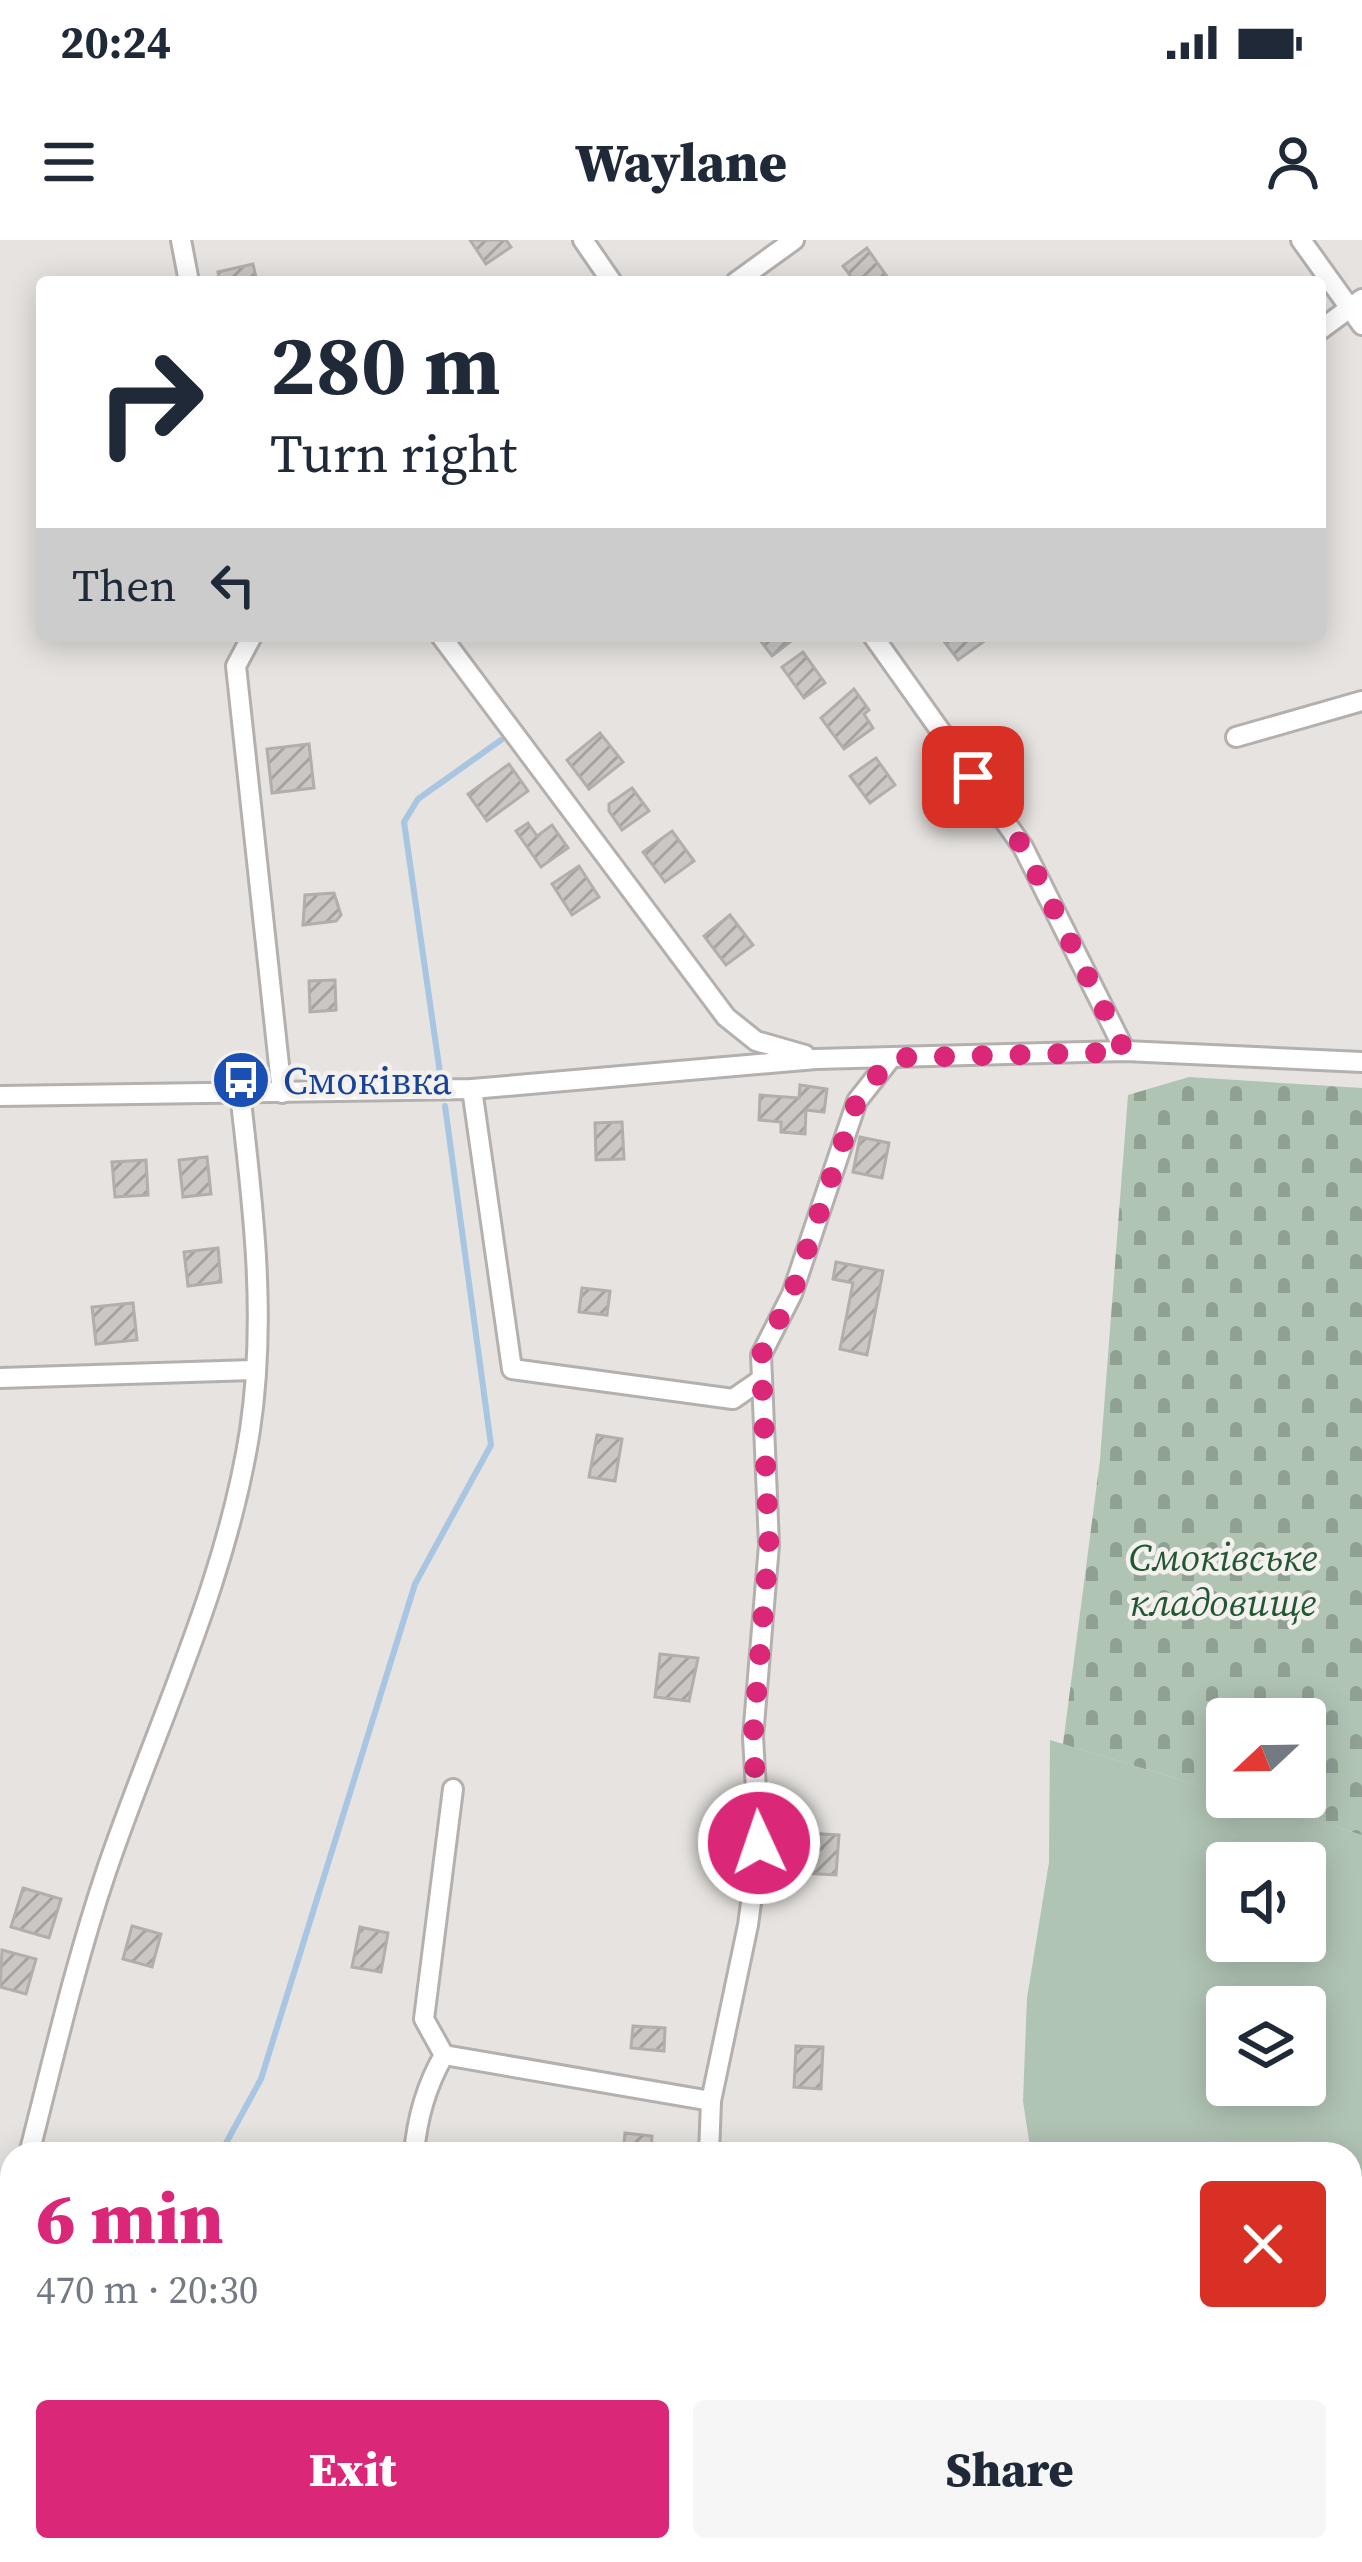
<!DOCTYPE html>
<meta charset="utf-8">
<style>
body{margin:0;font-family:"Source Serif 4",serif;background:#f6f6f7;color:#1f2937;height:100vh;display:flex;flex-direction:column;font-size:45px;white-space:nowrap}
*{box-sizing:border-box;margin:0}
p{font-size:39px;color:#747a83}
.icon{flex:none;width:66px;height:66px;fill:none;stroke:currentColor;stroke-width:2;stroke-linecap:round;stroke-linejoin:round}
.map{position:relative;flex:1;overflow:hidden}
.panel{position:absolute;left:0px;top:1902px;width:1362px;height:420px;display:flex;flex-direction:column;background:#fff;border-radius:36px 36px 0 0;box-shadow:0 6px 30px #0003}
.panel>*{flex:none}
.hud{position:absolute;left:36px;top:36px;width:1290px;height:366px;border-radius:12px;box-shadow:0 6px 30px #0003;background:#fff;color:#1f2937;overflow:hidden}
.needle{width:78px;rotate:248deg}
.tools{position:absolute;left:1206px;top:1458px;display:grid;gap:24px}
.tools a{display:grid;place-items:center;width:120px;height:120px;border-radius:12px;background:#fff;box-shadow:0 6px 30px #0003;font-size:60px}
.pin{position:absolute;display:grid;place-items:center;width:102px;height:102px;color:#fff;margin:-51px;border-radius:24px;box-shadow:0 6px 18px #0006}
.me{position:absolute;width:132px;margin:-66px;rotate:357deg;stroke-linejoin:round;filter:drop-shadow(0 0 9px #0008)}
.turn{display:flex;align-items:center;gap:42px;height:252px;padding:0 36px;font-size:54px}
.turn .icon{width:156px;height:156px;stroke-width:2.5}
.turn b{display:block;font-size:84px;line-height:102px}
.then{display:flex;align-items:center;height:114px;padding:0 36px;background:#0003;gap:24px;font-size:45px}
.round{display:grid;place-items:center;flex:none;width:126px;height:126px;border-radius:12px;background:#f6f6f7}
.headline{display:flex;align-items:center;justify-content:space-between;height:204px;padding:0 36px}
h1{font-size:72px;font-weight:800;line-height:90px;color:#db2777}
.action{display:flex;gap:24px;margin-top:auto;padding:24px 36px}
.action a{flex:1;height:138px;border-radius:12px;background:#db2777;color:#fff;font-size:48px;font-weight:800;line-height:138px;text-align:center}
.action a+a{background:#f6f6f7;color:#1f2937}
.status{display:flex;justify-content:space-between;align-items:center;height:84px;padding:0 60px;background:#fff;direction:ltr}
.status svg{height:33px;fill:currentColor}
header{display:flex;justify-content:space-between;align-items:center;height:156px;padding:0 36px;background:#fff;font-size:54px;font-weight:800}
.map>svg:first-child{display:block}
.industrial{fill:#e1d4e8}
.grass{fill:#b0c4b4;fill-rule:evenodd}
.cemetery{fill:url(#cemetery-stones)}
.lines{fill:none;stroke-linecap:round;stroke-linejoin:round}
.stream{stroke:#a8c5e1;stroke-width:6}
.river{stroke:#a8c5e1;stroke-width:36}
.building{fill:url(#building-hatch);stroke:#b1aeab;stroke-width:3}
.street-casing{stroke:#b4b0ae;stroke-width:24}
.street{stroke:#fff;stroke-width:18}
.route{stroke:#db2777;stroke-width:21;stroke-dasharray:0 37.8}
.labels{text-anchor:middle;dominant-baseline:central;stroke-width:9;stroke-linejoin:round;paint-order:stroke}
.transit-label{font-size:39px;fill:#164399;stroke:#f3f0ed;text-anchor:start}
.park-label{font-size:39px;font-style:italic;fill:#225734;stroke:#f3f0ed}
</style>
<div class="status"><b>20:24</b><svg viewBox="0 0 49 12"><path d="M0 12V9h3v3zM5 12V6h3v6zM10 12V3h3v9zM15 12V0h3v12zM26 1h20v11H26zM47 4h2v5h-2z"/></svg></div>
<header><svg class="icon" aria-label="menu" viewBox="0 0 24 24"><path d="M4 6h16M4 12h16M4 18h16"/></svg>Waylane<svg class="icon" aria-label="person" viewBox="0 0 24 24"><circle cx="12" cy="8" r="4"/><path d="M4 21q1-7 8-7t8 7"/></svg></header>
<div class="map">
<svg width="1362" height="2322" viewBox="0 0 1362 2322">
<defs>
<pattern id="cemetery-stones" width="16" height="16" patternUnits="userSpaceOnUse" patternTransform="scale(3)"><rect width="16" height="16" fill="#b0c4b4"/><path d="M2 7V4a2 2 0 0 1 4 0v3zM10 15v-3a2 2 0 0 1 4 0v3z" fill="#90a093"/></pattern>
<pattern id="building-hatch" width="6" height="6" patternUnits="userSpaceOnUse" patternTransform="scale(3)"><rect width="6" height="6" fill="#cac7c4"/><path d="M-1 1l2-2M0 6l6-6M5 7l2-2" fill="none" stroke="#a5a3a0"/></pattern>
</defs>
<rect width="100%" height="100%" fill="#e6e3e0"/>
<path class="industrial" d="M1350,2049L1362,2052V2322H1022L1025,2310H1350Z"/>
<path class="grass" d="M1050,1500L1362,1595V2052L1350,2049V1914H1031L1023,1861L1027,1758L1049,1622ZM1227,1623H1305V1701H1227ZM1227,1767H1305V1845H1227Z"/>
<path class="cemetery" d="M1189,837L1362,848V1595L1236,1557H1305V1479H1227V1554L1063,1504L1100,1220L1128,855Z"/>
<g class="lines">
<g class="stream">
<path d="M440,833L404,582L418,559L501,500"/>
<path d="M220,1914L261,1839L415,1344L491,1205L445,866"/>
</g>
<g class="river">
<path d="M0,2243L12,2262"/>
<path d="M41,2310L49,2322"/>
</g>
</g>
<g class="building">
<path d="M470,0H506L511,7L486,24Z"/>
<path d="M867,8L888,38L883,42H855L843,26Z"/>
<path d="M253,24L257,42H220L218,32Z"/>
<path d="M757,396H794L795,398L772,416Z"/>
<path d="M940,396H983L986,400L958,420Z"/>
<path d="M803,412L825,443L804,458L782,427Z"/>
<path d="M854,449L869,470L864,474L873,488L844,509L821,478Z"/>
<path d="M600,493L623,522L589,549L567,520Z"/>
<path d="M309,504L314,548L272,553L267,509Z"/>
<path d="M876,518L895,545L870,563L850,536Z"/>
<path d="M509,524L528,551L487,581L468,554Z"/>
<path d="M632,548L649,571L622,590L609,571V564Z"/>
<path d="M528,583L537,596L552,585L568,608L541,627L516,591Z"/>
<path d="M672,591L694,621L665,642L643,612Z"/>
<path d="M579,626L599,657L572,675L552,644Z"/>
<path d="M334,653L341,675L336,681L303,685L305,655Z"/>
<path d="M730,675L753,705L726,725L704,696Z"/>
<path d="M335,740L336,770L310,772L309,741Z"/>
<path d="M800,845L827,849L824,872L806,870L805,894L781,892V882L759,880L760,855L799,858Z"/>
<path d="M622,882L624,919L596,920L595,883Z"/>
<path d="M860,897L889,903L882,938L853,932Z"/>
<path d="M207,917L211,954L183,957L179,920Z"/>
<path d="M146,920L148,955L115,957L112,922Z"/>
<path d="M218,1008L221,1042L188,1046L184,1012Z"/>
<path d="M836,1022L883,1031L867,1115L840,1109L853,1043L833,1039Z"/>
<path d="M582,1048L610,1051L607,1075L579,1072Z"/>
<path d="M133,1063L137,1100L96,1104L92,1067Z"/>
<path d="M597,1195L622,1199L615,1241L589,1237Z"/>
<path d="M660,1414L698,1418L689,1461L655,1457Z"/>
<path d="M805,1593L839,1595L836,1635L802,1633Z"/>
<path d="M23,1648L61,1659L49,1698L11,1687Z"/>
<path d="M132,1686L161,1694L152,1727L123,1719Z"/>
<path d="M360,1687L388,1693L381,1732L352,1727Z"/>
<path d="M2,1710L36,1719L26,1754L0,1747Z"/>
<path d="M633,1786L665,1788L664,1811L631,1808Z"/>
<path d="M796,1806L823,1807L821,1849L794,1847Z"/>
<path d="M625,1893L652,1896L651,1914H623Z"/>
<path d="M0,2118L12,2122L8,2177L0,2175Z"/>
</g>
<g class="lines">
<defs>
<g id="street">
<path d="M181,0L189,42"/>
<path d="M583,0L612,42"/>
<path d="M1301,0L1362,85"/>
<path d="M736,42L794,0"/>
<path d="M1320,90L1362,59"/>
<path d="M252,396L236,426L282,853"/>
<path d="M441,396L726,777L756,801L805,815"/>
<path d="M873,396L1023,607L1125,811"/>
<path d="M1236,497L1362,461"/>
<path d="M472,849L512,1129L733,1159L762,1139"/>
<path d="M0,856L472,849L816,819L1125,811L1362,822"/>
<path d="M0,1138L253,1130"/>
<path d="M444,1815L711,1861"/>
<path d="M29,1914C53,1820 75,1724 106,1632C156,1485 226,1345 250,1190C267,1077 253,965 240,853"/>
<path d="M414,1914C417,1878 426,1846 444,1815L424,1779L453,1549"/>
<path d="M709,1914L711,1861L748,1685L759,1603L753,1497L769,1305L761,1115L792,1054L857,861L891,818"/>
<path d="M0,1998L5,2002L0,2023"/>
<path d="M5,2002L12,1977"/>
<path d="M336,2322L343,2310"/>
<path d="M697,2322L699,2310"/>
</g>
</defs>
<use href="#street" class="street-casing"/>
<use href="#street" class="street"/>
</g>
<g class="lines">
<path class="route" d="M759,1603L753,1497L769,1305L761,1115L792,1054L857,861L891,818L1125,812L1023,607L973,537"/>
</g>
<defs>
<symbol id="bus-disc" viewBox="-11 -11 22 22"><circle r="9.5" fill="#1a4fb4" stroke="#f3f0ed"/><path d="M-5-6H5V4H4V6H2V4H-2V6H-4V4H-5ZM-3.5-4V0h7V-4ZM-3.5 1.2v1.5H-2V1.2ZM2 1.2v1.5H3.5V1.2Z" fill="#fff"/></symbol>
</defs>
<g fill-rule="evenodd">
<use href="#bus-disc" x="208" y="807" width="66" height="66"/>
</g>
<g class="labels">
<g class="transit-label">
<text x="283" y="840">Смоківка</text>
</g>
<g class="park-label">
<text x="1223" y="1317">Смоківське<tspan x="1223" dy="45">кладовище</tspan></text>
</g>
</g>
</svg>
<div class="tools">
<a><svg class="needle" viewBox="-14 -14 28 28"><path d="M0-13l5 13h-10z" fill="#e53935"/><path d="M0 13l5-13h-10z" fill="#747a83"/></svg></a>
<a><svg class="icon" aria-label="sound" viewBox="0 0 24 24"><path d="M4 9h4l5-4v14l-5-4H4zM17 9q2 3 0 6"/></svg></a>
<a><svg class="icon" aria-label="layers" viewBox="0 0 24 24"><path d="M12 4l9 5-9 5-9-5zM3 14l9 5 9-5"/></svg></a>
</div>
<div class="pin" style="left:973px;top:537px;background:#d93025"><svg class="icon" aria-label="arrive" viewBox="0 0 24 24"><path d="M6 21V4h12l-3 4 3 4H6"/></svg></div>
<svg class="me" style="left:759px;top:1603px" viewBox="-20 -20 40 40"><circle r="17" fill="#db2777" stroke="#fff" stroke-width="3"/><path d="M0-11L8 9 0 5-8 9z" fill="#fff"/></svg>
<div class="hud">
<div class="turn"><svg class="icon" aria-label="right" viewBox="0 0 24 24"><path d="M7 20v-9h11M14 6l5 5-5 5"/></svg><div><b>280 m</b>Turn right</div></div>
<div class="then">Then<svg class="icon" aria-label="left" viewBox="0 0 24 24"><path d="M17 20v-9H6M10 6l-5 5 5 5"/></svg></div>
</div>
<section class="panel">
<div class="headline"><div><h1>6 min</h1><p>470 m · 20:30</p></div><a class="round" style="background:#d93025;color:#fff"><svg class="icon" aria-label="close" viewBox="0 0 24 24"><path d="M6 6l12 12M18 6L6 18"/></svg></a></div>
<div class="action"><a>Exit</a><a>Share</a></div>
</section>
</div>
